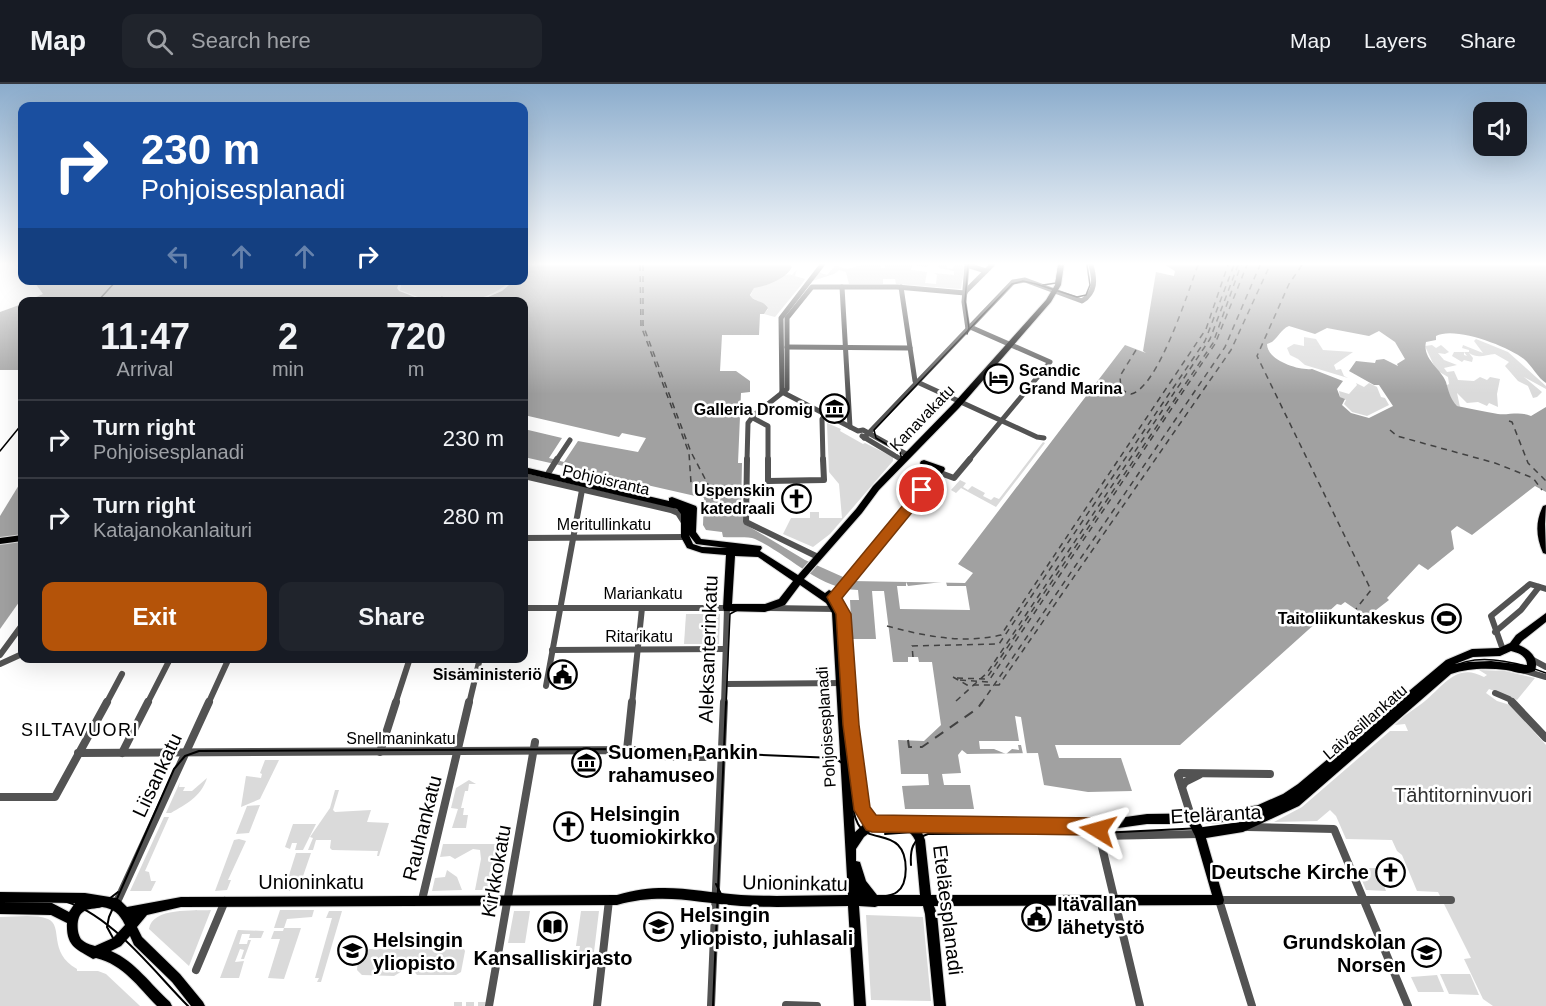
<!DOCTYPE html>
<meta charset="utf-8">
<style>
body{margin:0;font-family:Helvetica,sans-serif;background:#20242c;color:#f1f3f6;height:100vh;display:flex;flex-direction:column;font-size:22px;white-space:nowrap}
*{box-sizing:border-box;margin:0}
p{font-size:20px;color:#9ea1a6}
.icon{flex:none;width:33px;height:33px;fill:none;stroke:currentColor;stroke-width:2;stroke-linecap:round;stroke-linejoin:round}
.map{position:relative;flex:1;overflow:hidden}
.panel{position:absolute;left:18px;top:213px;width:510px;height:366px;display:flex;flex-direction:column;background:#171b24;border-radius:12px;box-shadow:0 6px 24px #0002}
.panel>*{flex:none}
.hud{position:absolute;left:18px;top:18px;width:510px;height:183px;border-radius:12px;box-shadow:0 6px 24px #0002;background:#1a4fa0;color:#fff;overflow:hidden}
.fabs{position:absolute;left:1473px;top:18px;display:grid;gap:12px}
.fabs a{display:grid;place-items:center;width:54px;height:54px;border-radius:12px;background:#171b24;box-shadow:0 6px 24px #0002;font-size:30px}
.pin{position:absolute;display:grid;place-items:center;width:51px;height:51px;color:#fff;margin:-26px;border:3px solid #fff;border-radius:50%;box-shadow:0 2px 6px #0007}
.me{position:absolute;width:66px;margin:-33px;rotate:278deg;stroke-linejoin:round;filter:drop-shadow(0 0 4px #0008)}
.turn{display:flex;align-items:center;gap:21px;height:126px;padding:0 24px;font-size:27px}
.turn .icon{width:78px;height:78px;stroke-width:2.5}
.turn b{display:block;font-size:42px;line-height:51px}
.lanes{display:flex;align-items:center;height:57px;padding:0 24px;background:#0003;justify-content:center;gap:30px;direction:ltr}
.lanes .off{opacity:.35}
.eta{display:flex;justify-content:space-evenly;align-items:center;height:102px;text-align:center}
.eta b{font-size:36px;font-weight:700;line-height:42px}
.action{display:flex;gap:12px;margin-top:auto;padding:12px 24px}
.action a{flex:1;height:69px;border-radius:12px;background:#b45309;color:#fff;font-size:24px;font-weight:700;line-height:69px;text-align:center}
.action a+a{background:#20242c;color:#f1f3f6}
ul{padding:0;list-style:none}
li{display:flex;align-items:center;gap:18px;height:78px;padding:0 24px;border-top:2px solid #363941}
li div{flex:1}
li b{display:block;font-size:22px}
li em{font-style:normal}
header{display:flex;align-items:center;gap:36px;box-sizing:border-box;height:84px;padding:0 30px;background:#171b24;border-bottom:2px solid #363941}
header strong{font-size:28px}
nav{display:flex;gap:33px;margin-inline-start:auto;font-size:21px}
.search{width:420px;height:54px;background:#20242c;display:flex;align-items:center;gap:15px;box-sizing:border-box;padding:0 21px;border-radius:12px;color:#9ea1a6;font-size:22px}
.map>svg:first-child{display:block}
.green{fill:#dadada}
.water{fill:#a1a1a1;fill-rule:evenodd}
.pier{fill:#fff}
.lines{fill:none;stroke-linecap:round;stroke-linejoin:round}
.ferry-far1{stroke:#424242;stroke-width:1.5;stroke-dasharray:6 5;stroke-linecap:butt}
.ferry{stroke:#424242;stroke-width:2;stroke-dasharray:10 8;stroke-linecap:butt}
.minor-tunnel{stroke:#d9d9d9;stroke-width:8;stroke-dasharray:8 4;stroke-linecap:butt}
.major-casing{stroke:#dbdbdb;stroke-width:2}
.minor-far2{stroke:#535353;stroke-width:5}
.minor-far1{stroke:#535353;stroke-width:6}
.minor{stroke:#535353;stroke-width:8}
.major{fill:#000;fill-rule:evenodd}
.tram-far1{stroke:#000;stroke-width:1.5}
.tram{stroke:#000;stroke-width:2}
.route{fill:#b45309;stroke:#753606;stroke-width:1.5}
.labels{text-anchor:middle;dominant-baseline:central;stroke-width:5;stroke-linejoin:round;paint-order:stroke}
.poi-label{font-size:16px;font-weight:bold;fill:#000;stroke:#fff;text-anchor:end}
.street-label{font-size:16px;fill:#000;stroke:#fff}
.neighbourhood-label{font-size:18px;letter-spacing:1.5px;fill:#000;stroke:#fff}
.near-street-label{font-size:20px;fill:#000;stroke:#fff}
.near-poi-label{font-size:20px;font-weight:bold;fill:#000;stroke:#fff;text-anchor:start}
.near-park-label{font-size:20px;fill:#313131;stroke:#fff}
</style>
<header>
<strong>Map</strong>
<div class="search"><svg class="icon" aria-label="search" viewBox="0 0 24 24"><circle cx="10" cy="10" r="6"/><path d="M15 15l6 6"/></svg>Search here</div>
<nav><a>Map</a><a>Layers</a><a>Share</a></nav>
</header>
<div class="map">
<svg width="1546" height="922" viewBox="0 0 1546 922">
<rect width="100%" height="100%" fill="#fff"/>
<g class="green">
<path d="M833,181L847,185L862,181H880L881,184H885V181H929L927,183L912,181L911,186L927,188L925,199L936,200L937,191L934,189L954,191V187L939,184L938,181H947V184L953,185L954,181H963L964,184L961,205L896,200L895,195H883V200H849L846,188L839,186L834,190L812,197L818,188L827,191L835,182Z"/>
<path d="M797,185L795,192L805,195L802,200L775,233L764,230L768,225L766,221L750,213L754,203C769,202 782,188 792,191Z"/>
<path d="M402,197H511C493,213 465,223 443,214L428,217L400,206Z"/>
<path d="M1304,253L1316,255L1323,266L1353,268L1334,281L1336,286L1341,285L1344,292L1348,294L1305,281L1298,275L1290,271L1287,264L1294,260L1304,262Z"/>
<path d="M1476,255L1508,268L1546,302V305L1524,293L1542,308L1537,313L1533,314L1528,302L1518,297L1505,282L1509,278L1495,270C1485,271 1478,275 1469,269L1473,274L1472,278L1464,276L1462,278L1452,272L1454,268H1464V271L1467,272L1464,268H1469V266L1462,264L1463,261L1483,269L1474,257Z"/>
<path d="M1432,261L1436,264L1441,261L1449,268L1445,270L1438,269L1444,276L1457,281L1444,284L1447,288L1454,287L1458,296L1474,297L1480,293L1487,296L1490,293L1500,295L1497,310L1498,323L1489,319L1487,322L1478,318L1467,319L1457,309L1460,323L1454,321L1445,302L1449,300L1448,293L1436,286L1425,262Z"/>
<path d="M1356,299L1364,303L1369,299L1377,303L1381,313L1385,314L1389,321L1367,332L1352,328L1344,320L1346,316L1340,313L1339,307L1349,310L1357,301Z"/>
<path d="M827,339L841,345L840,347L863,360L865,359L893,373V377L830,450L813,463L783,450L791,434H810V428H819V434H842L839,400L829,388Z"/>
<path d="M1043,358L1045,359L996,423L961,404L956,409L951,406L960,396L966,399L963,403L968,406L972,402L985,409L983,412L991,416L994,413L999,415Z"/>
<path d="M686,530H720L719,560H684Z"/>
<path d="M1479,586L1505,587L1535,594L1517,616L1489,605L1486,609L1497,617L1510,621L1546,661V922H1493L1483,915L1464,875L1471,874L1438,808L1417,807L1402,771L1397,767L1392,756L1346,755L1336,732L1330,726L1317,737L1274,738L1302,723L1390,647H1408L1405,640L1395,641C1404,631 1415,625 1425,617C1444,601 1457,578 1484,593L1487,591Z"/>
<path d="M265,676H279L260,715L241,723L246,692L261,694L262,690L260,689Z"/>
<path d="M207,694C201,713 186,720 171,729H166L180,698L179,703H185L183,707H192Z"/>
<path d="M469,696L476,700H469L468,707H465L461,724H464L463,731H468L466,744H452L458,725L451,724L456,704Z"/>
<path d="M335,706H339L333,726L335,728L371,726L367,738L389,739L379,772H377L378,767L332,766L330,764L331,756H316L313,766H308L313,754L310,753L330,724Z"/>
<path d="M260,721L249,749L236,750L247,722Z"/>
<path d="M164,733H169L145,787L149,788L151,797H156L151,807H130Z"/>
<path d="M293,740H316L303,766H295L297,759H292L290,765L285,763Z"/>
<path d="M239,755L246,757L228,796H231L227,806L215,807L234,756Z"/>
<path d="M443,760H507L501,806H475L481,775L480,766L473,765L455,775L450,772L440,773Z"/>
<path d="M296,769H311L301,798H294L291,807H284Z"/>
<path d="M1357,784H1377L1386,807L1366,806Z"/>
<path d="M447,786L457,793L462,806L432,807L435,794L445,793Z"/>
<path d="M211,826L189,882L149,845C152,823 194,827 211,826Z"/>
<path d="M280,826H314L312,833L287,835L284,844H301L284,895L268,894L280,855H271L274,847H283L284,844H274Z"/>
<path d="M329,827H342L321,898H317L319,894H315L332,834H326Z"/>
<path d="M514,827H530L525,859H508Z"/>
<path d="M581,827H599L594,868H579L580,862H576Z"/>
<path d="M866,831L923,833L931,917L871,916Z"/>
<path d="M0,833C14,833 35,830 48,835C64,842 47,868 77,885V887H98L106,890L140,922H0Z"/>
<path d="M238,846L264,847L261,854H249L250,850H242L239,860H247L248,856H251L244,875H241L244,866L240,865L235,878L244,877L239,894H220Z"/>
<path d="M458,864L464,865L465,867L461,888L456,891H417L413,886H404L394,892L362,891L357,886L358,874L369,865Z"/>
<path d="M1440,890H1470L1479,911L1449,910Z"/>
<path d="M1437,891L1444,908H1418L1411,893Z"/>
</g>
<g class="water">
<path d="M525,181H790L792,183C786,195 767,202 754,204L750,211C753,218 764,216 768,224L764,230H760L759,251H722L720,287H736L750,297V308L741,309L738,379H742L741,425H743V439L805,476L852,497L965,499L973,489L958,480L1125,261L1146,269L1143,267L1156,188L1174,192L1175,187L1165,181H1546V299C1538,294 1532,282 1524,275C1507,262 1455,242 1436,252V256L1426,258C1422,275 1441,285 1446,298C1448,305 1450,315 1457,322C1470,325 1483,327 1498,330C1510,331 1520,327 1531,332L1546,323V408L1535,402L1472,451L1457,442L1451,447L1454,465L1428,486L1419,480L1387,514L1389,516L1367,533L1345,518L1341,521L1337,520L1180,661H1055L1059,674H1121L1132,707L1088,708L1044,701L1038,669L967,670L962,666L958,671L961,689L942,690L944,701H970L974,725H905L902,702L929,701L928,690H901L898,656L924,657L941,641L932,578H919L918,573H908V578H893L884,507H872L876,555H852L850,516H859L858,506C818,505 790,471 755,455C748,452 732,454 723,453L722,448L706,446L703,441L704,414L524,373V218H477L502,207L514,197L524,196ZM1289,242L1315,250L1327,244L1369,252L1379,247L1395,258L1405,275L1397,280L1398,282L1384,275L1376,276L1375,279L1356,277L1349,287L1374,301H1379L1393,322L1369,334L1351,329L1342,321L1345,315L1340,313L1337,305L1343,297L1312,285C1300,287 1267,277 1267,260C1277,258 1279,246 1289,242Z"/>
<path d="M33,196L400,197L397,204L399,207L425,217L25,218L43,210Z"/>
<path d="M22,220V286H0V228Z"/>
<path d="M22,396V514L0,545V432Z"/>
</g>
<g class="pier">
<path d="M524,331L619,353L622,349L646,354L638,368L578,357L564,378L549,374L562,354L524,345Z"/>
<path d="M906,498L908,502L942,498H946L947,502H966L970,526L900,525L897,502H906Z"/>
<path d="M1015,632L1021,633L1027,670H1023L1021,661H1018L1019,666L1012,665L1006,670L994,665H980L979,657H1019Z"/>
</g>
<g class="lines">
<g class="ferry-far1">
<path d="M640,181L641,242L689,369L691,399"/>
<path d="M643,181V241L691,368L712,408V421L704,425"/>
<path d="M1302,181L1289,200L1257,272L1371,506L1356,525"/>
<path d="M1136,266L1120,292L1121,306L1131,310C1158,304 1188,208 1198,181"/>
<path d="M1509,337L1512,338L1528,379L1546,397"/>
<path d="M1390,346L1397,352L1495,379L1533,394L1542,406"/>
<path d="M887,542C925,552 962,560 1001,551L1206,245L1228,181"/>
<path d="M913,573L912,562L999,560L1205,257L1234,181"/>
<path d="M953,593L967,601H999L1231,266L1270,181"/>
<path d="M957,594L986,595L1213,259L1241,181"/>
<path d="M960,596L988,598L1215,260L1247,181"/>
<path d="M956,617L987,589L1210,255L1238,181"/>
<path d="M981,620L1225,263L1260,181"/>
</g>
<path class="ferry" d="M908,656L909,663H922L978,624L982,618"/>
<path class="minor-tunnel" d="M454,922H487"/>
<defs>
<g id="major">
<path d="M1058,181H1064L1061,201L1051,218L959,324L879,406L862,429L804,495L825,509L829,506L833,508L936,386L921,381L920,379L921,377L924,376L944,383L945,385L944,387L839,513L848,529L854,616L863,697L868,722L875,735L1097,737L1147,730L1217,729L1258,721L1283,710L1298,700L1446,576L1472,565L1499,564L1510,559L1516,551L1546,529V538L1522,557L1519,561C1531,566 1539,574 1535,587C1523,592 1518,588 1506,586C1488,584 1468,584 1451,590L1299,722L1243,748L1206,754L1224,816L1223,820L1219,821L934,822L937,830L946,922H934L925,830L923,822H878L875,823L859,822L866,922H854L848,822C813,822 777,824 741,822C695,819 664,808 617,821L181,823L147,831L137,843L142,853L180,890L203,918L205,922H191L172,898L134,861L130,852L121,862L111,867C136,878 150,900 170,918L172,922H157C137,902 124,881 96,874L93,875C77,865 66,863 67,839L51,831L0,830V818L52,819L69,828L75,819L0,818V808L85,809L116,814L120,816L127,823L181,813L617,811C664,797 695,808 741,811C776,813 812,811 848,811L832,529L826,519L800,501L785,521L765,528L724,527L723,524L726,471L702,469L687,464L681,453V430L677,425L524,389V383L669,417V414L672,413L696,422L697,424L696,448L701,455L761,462L762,464L760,467L798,491L856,425L873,402L953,320L1046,216L1055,201ZM689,451L696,460L727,464L702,463L693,460ZM735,472L758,473L793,497L779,515L765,520H732ZM1511,567C1520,569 1527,573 1527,581L1491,577L1468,578L1455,580L1473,573L1500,572ZM849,657L855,714L865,739L855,748ZM1256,732L1242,738L1203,744L1200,739H1217ZM1147,740H1189L1195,752L1212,811H931L925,756L921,746L1097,747ZM874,745C889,745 908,740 915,756L920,811H877L866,797L860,778L856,777V765L864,753ZM102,823C114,825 119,829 125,841L113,854L95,862C91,861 85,859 82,856C76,850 76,832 83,828C87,824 96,825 102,823Z"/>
<path d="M1546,421L1545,440L1546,470L1543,469C1536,453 1535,438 1543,422Z"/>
<path d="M22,451V457L0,460V454Z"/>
</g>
</defs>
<use href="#major" class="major-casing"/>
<g class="minor-far2">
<path d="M967,181L964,218L968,245"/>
<path d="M970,182L986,187"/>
<path d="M842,203L850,343"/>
<path d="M901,203L915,297L1037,353L1044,354"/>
<path d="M965,208L992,181"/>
<path d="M441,218L442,215"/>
<path d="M968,242L1050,278L968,377"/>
<path d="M787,263L910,264"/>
<path d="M782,308L781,234L822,181"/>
<path d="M782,308L858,347L863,346L908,371"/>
<path d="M753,334L768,342V377"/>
<path d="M862,352L902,376"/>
<path d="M864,354L1013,198L1025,196L1082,217C1096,208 1095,196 1091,181"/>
<path d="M556,377L570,356"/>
<path d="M747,377L748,339L754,331L787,305V234L812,203H897L965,209"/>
<path d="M823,377L822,335L826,330"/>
</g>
<g class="minor-far1">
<path d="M747,375L746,438L818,473"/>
<path d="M768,375V397L824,396L823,375"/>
<path d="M549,388L557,375"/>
<path d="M938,388L954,394L970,375"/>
<path d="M524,392L671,426L678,429L685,440"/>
<path d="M524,454L685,453"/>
<path d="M524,524H727L724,620"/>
<path d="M769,524L835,525"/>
<path d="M1495,548L1521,526L1539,503"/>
<path d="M552,566L726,565"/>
<path d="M1503,566L1491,532L1530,500L1546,505"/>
<path d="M0,571L22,541"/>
<path d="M114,574L170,575L147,620"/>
<path d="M1531,575L1546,583"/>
<path d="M0,580L22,570"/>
<path d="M1522,586L1546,593"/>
<path d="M725,600L844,599"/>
<path d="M546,602L582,406L587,397"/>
<path d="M1495,609L1509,615L1514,620"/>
<path d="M106,620L122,590"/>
<path d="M208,620L229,574"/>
<path d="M395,620L410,574"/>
<path d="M469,620L480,574"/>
<path d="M632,620L642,524"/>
</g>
<g class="minor">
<path d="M1512,618L1546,654"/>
<path d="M627,666L632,618"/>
<path d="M380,668L396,618"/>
<path d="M78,669L634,666L670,673H722"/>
<path d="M122,669L148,618"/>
<path d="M1182,703L1185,698L1199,691"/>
<path d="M0,713H55L107,618"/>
<path d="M1192,735L1178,691L1180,689L1270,690"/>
<path d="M1097,742L1140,922"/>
<path d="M1247,743L1334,745L1408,922"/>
<path d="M1099,752L1200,750"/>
<path d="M422,816L469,618"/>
<path d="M116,820L209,618"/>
<path d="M196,886L225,817"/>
<path d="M786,921L817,922"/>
<path d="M489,922L535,658"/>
<path d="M597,922L609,816"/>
<path d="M711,922L724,618"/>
<path d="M1252,922L1219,816H1451"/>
</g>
<use href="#major" class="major"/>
<g class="tram-far1">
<path d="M1043,201L1056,199L1059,181"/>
<path d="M97,218L117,196"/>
<path d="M967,250L969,244L965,217L968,181"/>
<path d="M0,367L22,340"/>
<path d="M726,620L730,530L741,524L780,520L902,376L900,368L876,354L874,346L1012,200L1023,197L1036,200L1077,213L1086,211L1090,201L1087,181"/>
<path d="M1409,620C1422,608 1436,593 1451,584C1478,567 1519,579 1546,589"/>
</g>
<g class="tram">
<path d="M885,750L927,747"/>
<path d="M911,781C910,766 912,755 928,750L1099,749L1203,744L1242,739L1279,726L1297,715L1411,618"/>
<path d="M716,800L721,810L732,814L885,813"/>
<path d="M0,815C20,815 41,811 60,816C109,827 154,888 188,922"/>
<path d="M81,824L100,822L118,808"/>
<path d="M113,854L107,843L109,833L174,685L185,672L199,667L634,665L671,672L740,670L834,674C865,689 845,716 858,740C867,756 886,749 898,761C908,771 909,799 897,808C892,812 885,812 879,813"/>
<path d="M713,922L726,618"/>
</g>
</g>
<linearGradient id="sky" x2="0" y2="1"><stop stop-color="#8baccc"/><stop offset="0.58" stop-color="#fff"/><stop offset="1" stop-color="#fff" stop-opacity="0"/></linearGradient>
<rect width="1546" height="310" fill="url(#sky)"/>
<path class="route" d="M922,402L929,406L927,410L842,514L851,530L859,641L870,723L876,731L1097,734L1103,736L1107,746L1104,752L1098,755L1091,751L872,748L866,746L854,726L843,641L836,530L827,513L918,403Z"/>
<defs>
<symbol id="hotel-ring" viewBox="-11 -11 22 22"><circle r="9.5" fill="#fff" stroke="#000" stroke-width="1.5"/><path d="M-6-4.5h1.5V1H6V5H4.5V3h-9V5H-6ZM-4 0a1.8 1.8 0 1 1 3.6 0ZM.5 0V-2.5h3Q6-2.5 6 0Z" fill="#000"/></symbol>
<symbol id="museum-ring" viewBox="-11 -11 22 22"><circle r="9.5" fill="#fff" stroke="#000" stroke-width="1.5"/><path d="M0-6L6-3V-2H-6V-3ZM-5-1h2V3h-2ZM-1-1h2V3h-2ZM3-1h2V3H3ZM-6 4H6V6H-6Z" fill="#000"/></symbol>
<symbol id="church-ring" viewBox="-11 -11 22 22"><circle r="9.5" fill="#fff" stroke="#000" stroke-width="1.5"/><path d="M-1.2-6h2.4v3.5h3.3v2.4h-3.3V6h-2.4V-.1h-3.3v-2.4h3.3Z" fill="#000"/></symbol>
<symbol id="stadium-ring" viewBox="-11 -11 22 22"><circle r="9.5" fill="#fff" stroke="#000" stroke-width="1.5"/><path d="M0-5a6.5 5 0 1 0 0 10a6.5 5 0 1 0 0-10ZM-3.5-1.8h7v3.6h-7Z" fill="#000"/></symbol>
<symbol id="civic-ring" viewBox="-11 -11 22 22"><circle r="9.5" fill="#fff" stroke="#000" stroke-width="1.5"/><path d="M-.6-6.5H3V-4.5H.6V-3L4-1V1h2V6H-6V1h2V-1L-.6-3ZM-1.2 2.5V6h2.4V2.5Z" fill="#000"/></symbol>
<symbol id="university-ring" viewBox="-11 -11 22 22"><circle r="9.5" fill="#fff" stroke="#000" stroke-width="1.5"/><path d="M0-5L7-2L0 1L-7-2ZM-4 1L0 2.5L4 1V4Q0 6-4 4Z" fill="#000"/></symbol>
<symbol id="library-ring" viewBox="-11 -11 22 22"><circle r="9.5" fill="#fff" stroke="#000" stroke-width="1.5"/><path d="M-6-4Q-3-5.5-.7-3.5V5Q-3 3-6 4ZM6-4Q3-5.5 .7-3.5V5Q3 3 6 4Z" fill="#000"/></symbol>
<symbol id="school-ring" viewBox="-11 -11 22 22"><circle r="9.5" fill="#fff" stroke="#000" stroke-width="1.5"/><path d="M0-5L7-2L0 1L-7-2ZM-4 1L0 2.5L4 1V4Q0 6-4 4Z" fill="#000"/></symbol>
</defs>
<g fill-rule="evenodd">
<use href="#hotel-ring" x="982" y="278" width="33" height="33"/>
<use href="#museum-ring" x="818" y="308" width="33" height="33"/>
<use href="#church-ring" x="780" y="398" width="33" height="33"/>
<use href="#stadium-ring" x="1430" y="518" width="33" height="33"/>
<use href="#civic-ring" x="546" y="574" width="33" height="33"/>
<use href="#museum-ring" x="570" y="662" width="33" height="33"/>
<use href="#church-ring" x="552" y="726" width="33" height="33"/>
<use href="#church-ring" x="1374" y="772" width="33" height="33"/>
<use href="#civic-ring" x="1020" y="816" width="33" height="33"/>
<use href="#university-ring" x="642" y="826" width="33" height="33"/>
<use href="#library-ring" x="536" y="826" width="33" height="33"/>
<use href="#university-ring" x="336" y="850" width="33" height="33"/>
<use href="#school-ring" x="1410" y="852" width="33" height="33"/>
</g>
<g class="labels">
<g class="poi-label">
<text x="1019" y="286" text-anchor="start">Scandic<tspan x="1019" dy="18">Grand Marina</tspan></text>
<text x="813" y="325">Galleria Dromig</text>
<text x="775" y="406">Uspenskin<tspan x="775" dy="18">katedraali</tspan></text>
<text x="1425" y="534">Taitoliikuntakeskus</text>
<text x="542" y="590">Sisäministeriö</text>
</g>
<g class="street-label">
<text transform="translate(922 334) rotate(-46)">Kanavakatu</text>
<text transform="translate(606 396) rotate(13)">Pohjoisranta</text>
<text x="604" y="440">Meritullinkatu</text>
<text x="643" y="509">Mariankatu</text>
<text x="639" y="552">Ritarikatu</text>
<text transform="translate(1365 638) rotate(-41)">Laivasillankatu</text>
<text transform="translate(826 643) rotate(-94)">Pohjoisesplanadi</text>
<text x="401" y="654">Snellmaninkatu</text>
</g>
<g class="neighbourhood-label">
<text x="80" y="646">SILTAVUORI</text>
</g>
<g class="near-street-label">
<text transform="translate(708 565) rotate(-88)">Aleksanterinkatu</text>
<text transform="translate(157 691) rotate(-65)">Liisankatu</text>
<text transform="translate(1216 730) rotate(-3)">Eteläranta</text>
<text transform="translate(422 744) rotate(-76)">Rauhankatu</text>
<text transform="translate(496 787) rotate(-80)">Kirkkokatu</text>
<text x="311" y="798">Unioninkatu</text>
<text transform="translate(795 799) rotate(1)">Unioninkatu</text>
<text transform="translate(948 826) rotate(83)">Eteläesplanadi</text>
</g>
<g class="near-poi-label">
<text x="608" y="668">Suomen Pankin<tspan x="608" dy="23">rahamuseo</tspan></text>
<text x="590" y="730">Helsingin<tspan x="590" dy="23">tuomiokirkko</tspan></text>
<text x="1369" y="788" text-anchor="end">Deutsche Kirche</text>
<text x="1057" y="820">Itävallan<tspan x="1057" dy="23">lähetystö</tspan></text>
<text x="680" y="831">Helsingin<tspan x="680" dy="23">yliopisto, juhlasali</tspan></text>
<text x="373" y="856">Helsingin<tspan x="373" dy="23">yliopisto</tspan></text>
<text x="1406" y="858" text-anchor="end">Grundskolan<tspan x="1406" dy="23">Norsen</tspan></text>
<text x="553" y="874" text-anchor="middle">Kansalliskirjasto</text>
</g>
<g class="near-park-label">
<text x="1463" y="711">Tähtitorninvuori</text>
</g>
</g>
</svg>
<div class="fabs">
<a><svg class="icon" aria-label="sound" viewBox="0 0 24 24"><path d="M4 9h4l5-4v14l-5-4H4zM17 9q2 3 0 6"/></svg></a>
</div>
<div class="pin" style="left:922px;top:406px;background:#d93025"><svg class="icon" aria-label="arrive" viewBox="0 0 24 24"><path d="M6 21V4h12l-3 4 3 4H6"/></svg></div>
<svg class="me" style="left:1098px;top:746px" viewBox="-20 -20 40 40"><path d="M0-17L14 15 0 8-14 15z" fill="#b45309" stroke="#fff" stroke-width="4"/></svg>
<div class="hud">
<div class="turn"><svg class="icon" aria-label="right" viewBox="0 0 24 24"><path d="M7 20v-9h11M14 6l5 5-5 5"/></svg><div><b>230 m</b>Pohjoisesplanadi</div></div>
<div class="lanes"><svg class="icon off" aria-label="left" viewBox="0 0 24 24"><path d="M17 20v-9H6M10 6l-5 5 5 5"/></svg><svg class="icon off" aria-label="ahead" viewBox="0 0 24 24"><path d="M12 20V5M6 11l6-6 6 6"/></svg><svg class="icon off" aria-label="ahead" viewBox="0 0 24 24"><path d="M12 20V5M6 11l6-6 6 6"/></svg><svg class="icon" aria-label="right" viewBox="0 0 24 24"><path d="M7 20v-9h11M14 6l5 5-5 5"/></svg></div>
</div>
<section class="panel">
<div class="eta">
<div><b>11:47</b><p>Arrival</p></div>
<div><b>2</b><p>min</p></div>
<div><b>720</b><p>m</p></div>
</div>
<ul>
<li><svg class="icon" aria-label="right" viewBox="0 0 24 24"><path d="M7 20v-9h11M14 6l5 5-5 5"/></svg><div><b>Turn right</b><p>Pohjoisesplanadi</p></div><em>230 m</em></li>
<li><svg class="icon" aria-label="right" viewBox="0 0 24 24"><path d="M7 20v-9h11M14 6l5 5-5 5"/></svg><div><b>Turn right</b><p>Katajanokanlaituri</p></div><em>280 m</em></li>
</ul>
<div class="action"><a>Exit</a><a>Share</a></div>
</section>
</div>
